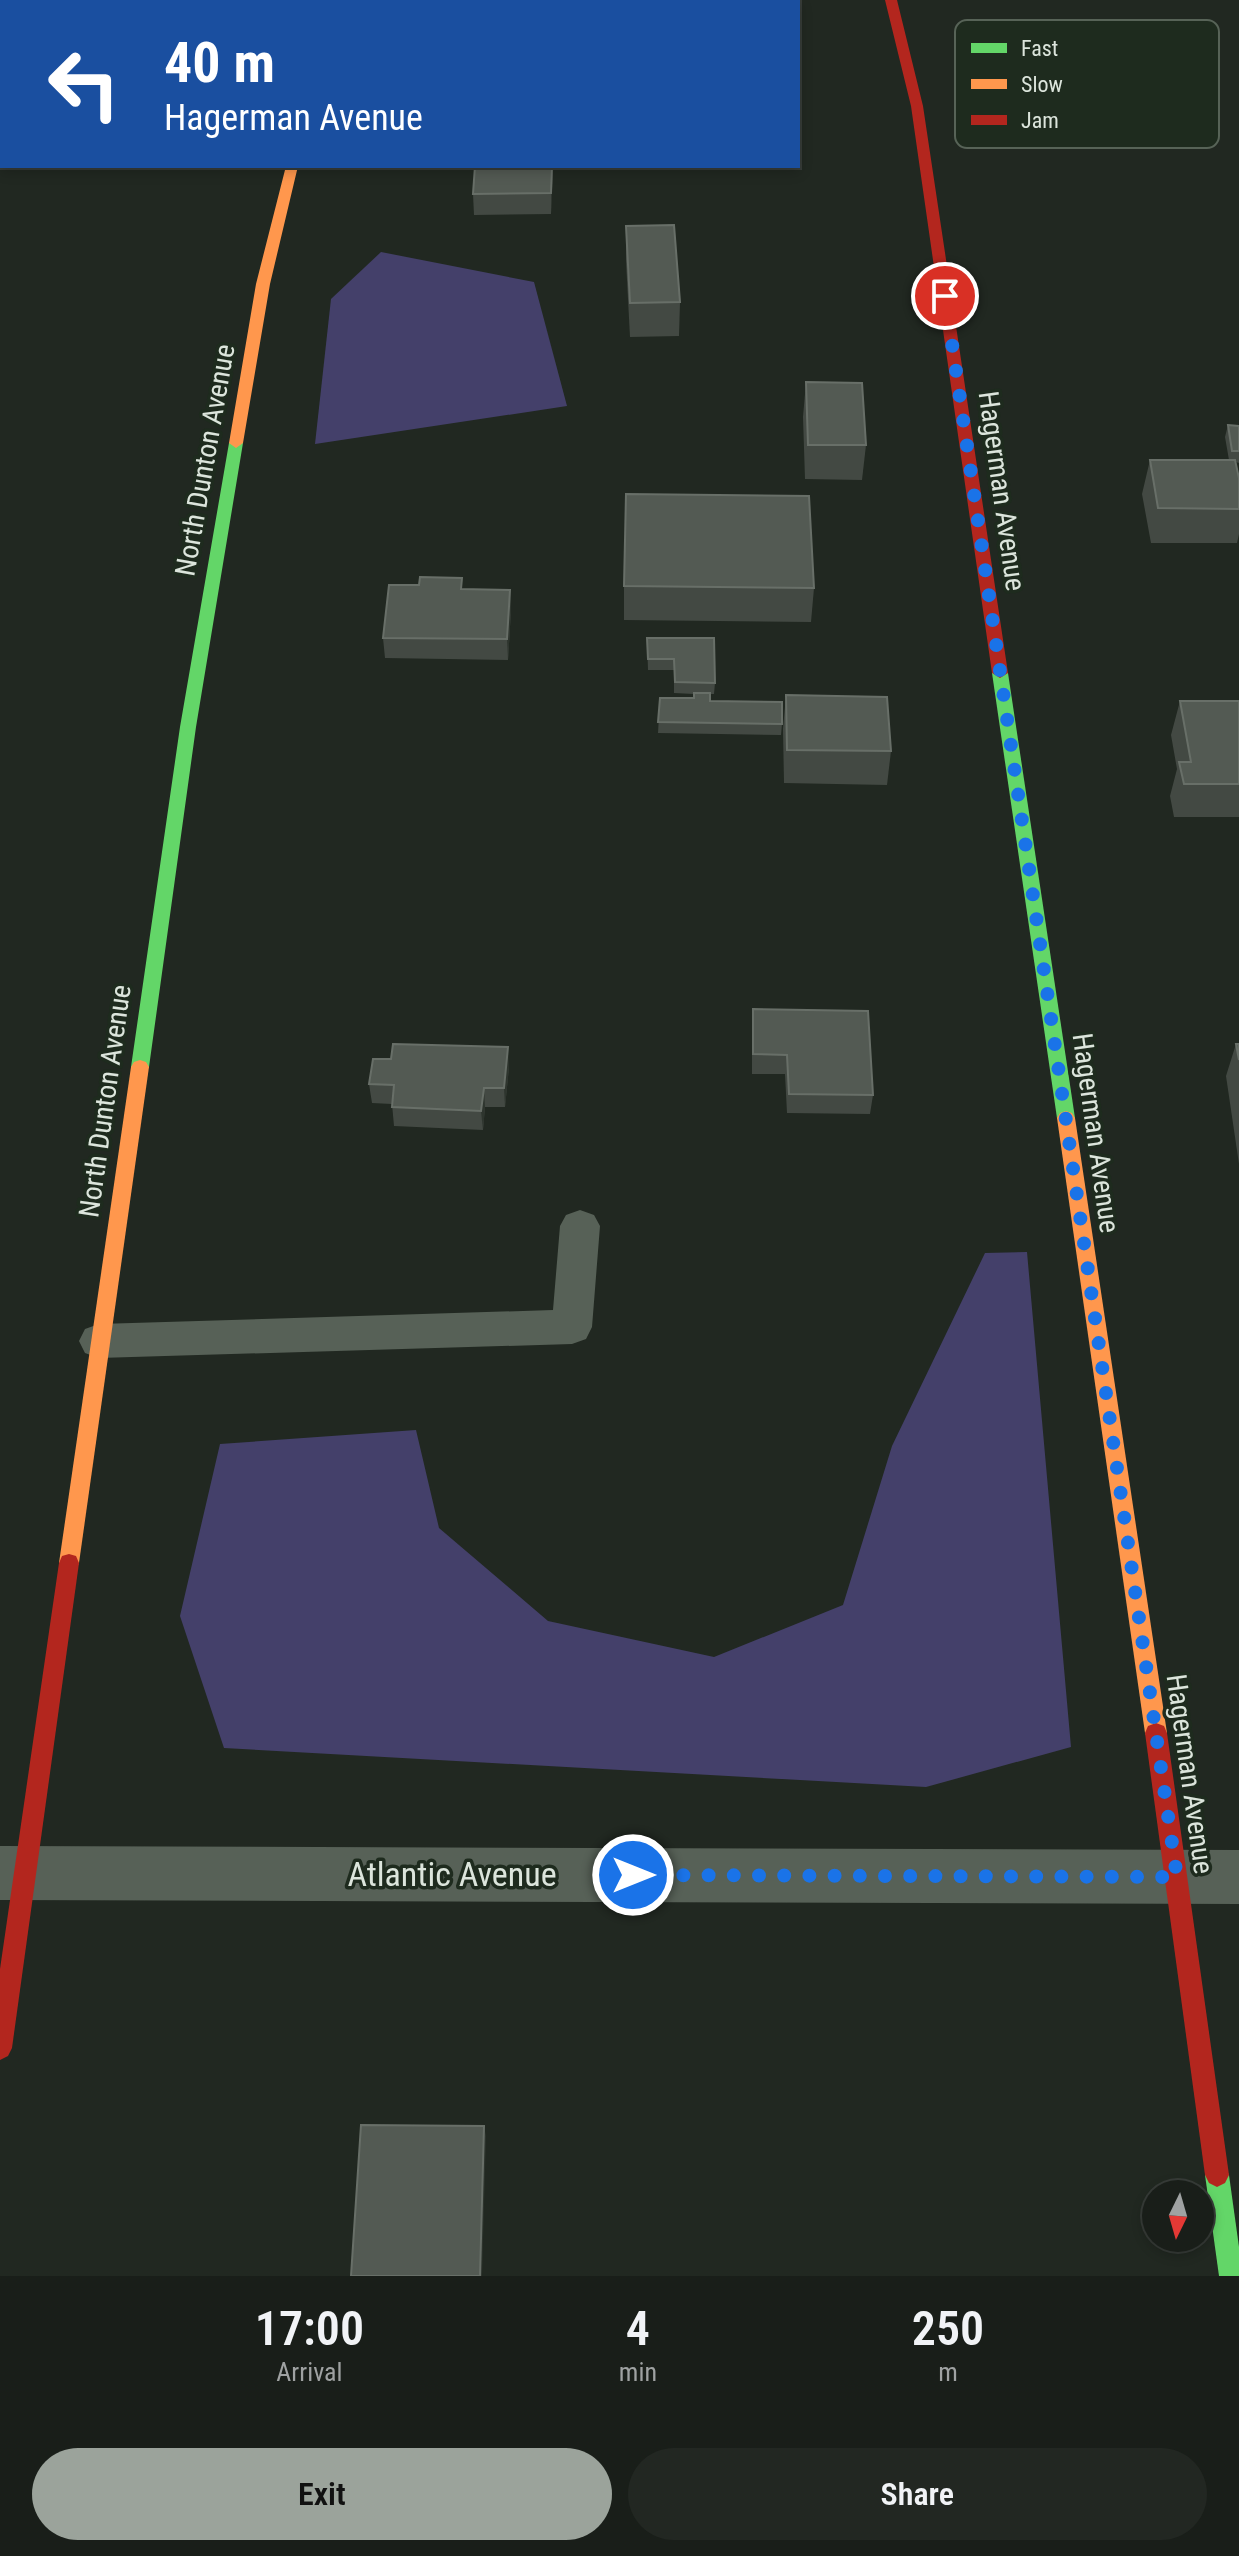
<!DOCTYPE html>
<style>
body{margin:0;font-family:"Roboto Condensed",sans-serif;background:#222722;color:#f1f3f6;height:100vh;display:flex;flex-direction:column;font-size:30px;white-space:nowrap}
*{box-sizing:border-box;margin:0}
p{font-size:26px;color:#9fa2a2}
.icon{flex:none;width:44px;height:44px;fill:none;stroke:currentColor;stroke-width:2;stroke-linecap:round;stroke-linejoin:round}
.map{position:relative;height:2276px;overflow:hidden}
.panel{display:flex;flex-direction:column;background:#191e19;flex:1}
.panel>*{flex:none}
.banner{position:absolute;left:0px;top:0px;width:800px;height:168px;box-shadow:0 4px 12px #0003,0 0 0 2px #373c38;background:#1a4fa0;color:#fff;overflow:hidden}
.needle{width:52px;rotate:185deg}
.fabs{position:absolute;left:1142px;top:2180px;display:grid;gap:16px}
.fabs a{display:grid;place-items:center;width:72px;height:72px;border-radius:50%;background:#191e19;box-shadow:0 4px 12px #0003,0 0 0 2px #373c38;font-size:40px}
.pin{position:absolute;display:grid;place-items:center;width:68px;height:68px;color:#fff;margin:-34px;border:4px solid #fff;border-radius:50%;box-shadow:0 2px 8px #0007}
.me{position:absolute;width:88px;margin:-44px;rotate:90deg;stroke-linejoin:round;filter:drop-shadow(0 0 6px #0008)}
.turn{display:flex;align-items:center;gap:28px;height:168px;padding:0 32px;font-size:36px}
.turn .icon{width:104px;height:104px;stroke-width:2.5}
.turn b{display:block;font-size:56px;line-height:68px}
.eta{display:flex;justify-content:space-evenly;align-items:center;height:136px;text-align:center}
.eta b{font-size:48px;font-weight:600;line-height:56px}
.action{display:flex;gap:16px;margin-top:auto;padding:16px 32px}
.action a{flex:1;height:92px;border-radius:48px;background:#9ba39b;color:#111;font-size:32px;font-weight:600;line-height:92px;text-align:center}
.action a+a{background:#222722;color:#f1f3f6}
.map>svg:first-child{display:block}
.green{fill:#44406a}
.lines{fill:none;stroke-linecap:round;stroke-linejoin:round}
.lane{fill:#576157;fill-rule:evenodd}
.street{fill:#576157;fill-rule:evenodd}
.fast{fill:#63d668;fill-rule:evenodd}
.slow{fill:#ff974d;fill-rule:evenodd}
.jam{fill:#b3261e;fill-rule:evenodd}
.wall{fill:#434943}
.shaded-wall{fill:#2e352e}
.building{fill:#535a53;stroke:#686f68;stroke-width:2}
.route{stroke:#1a73e8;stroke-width:14;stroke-dasharray:0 25.2}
.labels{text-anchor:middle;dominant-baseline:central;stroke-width:7;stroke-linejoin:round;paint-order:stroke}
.street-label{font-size:28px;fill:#dce5dc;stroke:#1e2b1e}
.near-street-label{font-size:34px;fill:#dce5dc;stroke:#1e2b1e}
.key{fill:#1e2b1e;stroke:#576357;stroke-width:2}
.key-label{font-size:22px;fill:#dce5dc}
</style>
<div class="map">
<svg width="1239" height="2276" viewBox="0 0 1239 2276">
<rect width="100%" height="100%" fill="#212821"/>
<g class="green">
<path d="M381,252L534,282L567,406L315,444L331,299Z"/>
<path d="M1027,1252L1071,1747L926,1787L224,1748L180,1616L220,1444L416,1430L439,1528L548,1621L714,1657L843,1605L892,1446L985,1253Z"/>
</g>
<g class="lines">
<path class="lane" d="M580,1210L594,1215L600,1226L592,1327L586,1339L572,1344L99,1358L85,1353L79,1341L85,1329L99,1324L553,1310L560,1226L566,1215Z"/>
<g class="street">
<rect x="0" y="101" width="2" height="18"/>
<path d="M0,1846L1239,1850V1904L0,1900Z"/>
</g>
<g class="fast">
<path d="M236,438L243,443L196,727L149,1067L146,1072H134L131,1067L180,727L229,443Z"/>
<path d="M1000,668L1008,673L1075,1118L1072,1123H1060L1057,1118L992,673Z"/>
<path d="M1217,2163L1225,2167L1229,2175L1239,2247V2276H1219L1205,2175L1209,2167Z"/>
</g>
<g class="slow">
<path d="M286,166H298L270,284L243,443L236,448L229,443L256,284Z"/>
<path d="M140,1060L146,1062L149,1067L79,1563L76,1570L69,1572L62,1570L59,1563L131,1067L134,1062Z"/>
<path d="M1066,1111L1072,1113L1075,1118L1167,1733L1164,1740L1156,1743L1148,1740L1145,1733L1057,1118L1060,1113Z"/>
</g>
<g class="jam">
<rect x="316" y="0" width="12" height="2"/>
<path d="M885,0H897L923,106L1008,673L1000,678L992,673L911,106Z"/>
<path d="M69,1554L76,1556L79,1563L12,2048L8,2056L0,2060V1969L59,1563L62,1556Z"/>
<path d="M1156,1723L1164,1726L1167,1733L1229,2175L1225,2183L1217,2187L1209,2183L1205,2175L1145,1733L1148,1726Z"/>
</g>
</g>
<g class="wall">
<path d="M0,0L2,2V50H0Z"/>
<rect x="513" y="0" width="49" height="2"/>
<path d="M475,166H553L551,214L474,215L473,194Z"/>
<path d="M626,226L680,302L679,336L630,337L626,261Z"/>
<path d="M806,382L866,445L862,480L805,479L803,417Z"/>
<path d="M1228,425L1239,426V463L1236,462L1239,478V534L1237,543H1151L1142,494L1150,460H1229L1225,437Z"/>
<path d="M624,586L814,588L811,622L624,620Z"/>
<path d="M463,589L510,590L511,611L508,660L385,658L383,638Z"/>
<path d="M647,638L715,683L714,694H710V701L782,724L781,735L658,733L660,698H694V694L674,693V670H648Z"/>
<path d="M786,695L891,751L887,785L784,783L783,729Z"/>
<path d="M1180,701H1239V817H1174L1170,796L1177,769L1171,735Z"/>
<path d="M753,1009L873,1095L870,1114L787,1113L785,1074H752V1029Z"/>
<path d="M1236,1044H1239V1164L1226,1076Z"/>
<path d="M509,1067L505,1107H485L483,1130L394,1126L392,1104L372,1103L369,1084Z"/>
</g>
<g class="shaded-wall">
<path d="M552,166H553L551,214V193Z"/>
<path d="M510,590L511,611L508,660L507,639Z"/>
<path d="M508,1047L509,1067L505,1107L504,1088Z"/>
<path d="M484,1088L485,1107L483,1130L481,1111Z"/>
<path d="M484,2126L486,2136L482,2276H480Z"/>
</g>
<g class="building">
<path d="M0,0H112V2H2V16H0Z"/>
<rect x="692" y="0" width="75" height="2"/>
<path d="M475,166H552L551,193L473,194Z"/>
<path d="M674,225L680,302L630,303L626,226Z"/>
<path d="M806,382L862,383L866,445H808Z"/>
<path d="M1228,425L1239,426V451H1232Z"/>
<path d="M1150,460H1235L1239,478V509L1158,508Z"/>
<path d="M626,494L809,496L814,588L624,586Z"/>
<path d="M420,577L462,578L461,589L510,590L507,639L383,638L389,585H419Z"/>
<path d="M647,638H714L715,683L675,682L674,659H648Z"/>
<path d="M694,693H710V701L782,702V724L658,722L660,698H694Z"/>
<path d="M786,695L887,697L891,751L787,750Z"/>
<path d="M1180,701H1239V784H1184L1179,762H1191Z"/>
<path d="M753,1009L868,1011L873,1095L789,1094L787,1055L753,1054Z"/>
<path d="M393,1044L508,1047L504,1088H484L481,1111L392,1107L394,1085L369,1084L373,1059H391Z"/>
<path d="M1236,1044H1239V1060Z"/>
<path d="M361,2125L484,2126L480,2276H351Z"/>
</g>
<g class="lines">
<path class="route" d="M633,1875L1177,1877L945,296"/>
</g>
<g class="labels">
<g class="street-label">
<text transform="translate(205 460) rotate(-80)">North Dunton Avenue</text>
<text transform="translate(1002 491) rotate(82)">Hagerman Avenue</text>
<text transform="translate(105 1101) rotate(-82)">North Dunton Avenue</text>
<text transform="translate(1096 1133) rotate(82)">Hagerman Avenue</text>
<text transform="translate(1190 1774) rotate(82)">Hagerman Avenue</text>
</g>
<g class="near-street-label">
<text x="452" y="1874">Atlantic Avenue</text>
</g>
</g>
<rect x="955" y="20" width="264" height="128" rx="12" class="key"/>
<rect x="971" y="43" width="36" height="10" fill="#63d668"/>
<rect x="971" y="79" width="36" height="10" fill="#ff974d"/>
<rect x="971" y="115" width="36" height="10" fill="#b3261e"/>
<g class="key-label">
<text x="1021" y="56">Fast</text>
<text x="1021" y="92">Slow</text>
<text x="1021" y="128">Jam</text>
</g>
</svg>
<div class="fabs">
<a><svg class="needle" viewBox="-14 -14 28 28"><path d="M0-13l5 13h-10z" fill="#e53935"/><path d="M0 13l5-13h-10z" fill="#9fa2a2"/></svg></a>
</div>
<div class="pin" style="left:945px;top:296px;background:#d93025"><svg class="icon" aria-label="arrive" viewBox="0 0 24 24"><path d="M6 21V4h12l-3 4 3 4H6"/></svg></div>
<svg class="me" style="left:633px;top:1875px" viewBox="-20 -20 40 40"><circle r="17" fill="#1a73e8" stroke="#fff" stroke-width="3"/><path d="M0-11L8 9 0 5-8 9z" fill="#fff"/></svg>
<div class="banner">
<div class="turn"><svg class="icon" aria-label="left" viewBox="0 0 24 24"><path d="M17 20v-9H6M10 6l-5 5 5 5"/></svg><div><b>40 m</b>Hagerman Avenue</div></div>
</div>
</div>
<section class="panel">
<div class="eta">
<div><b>17:00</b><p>Arrival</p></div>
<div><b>4</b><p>min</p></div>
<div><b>250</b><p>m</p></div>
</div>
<div class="action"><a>Exit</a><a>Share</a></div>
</section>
